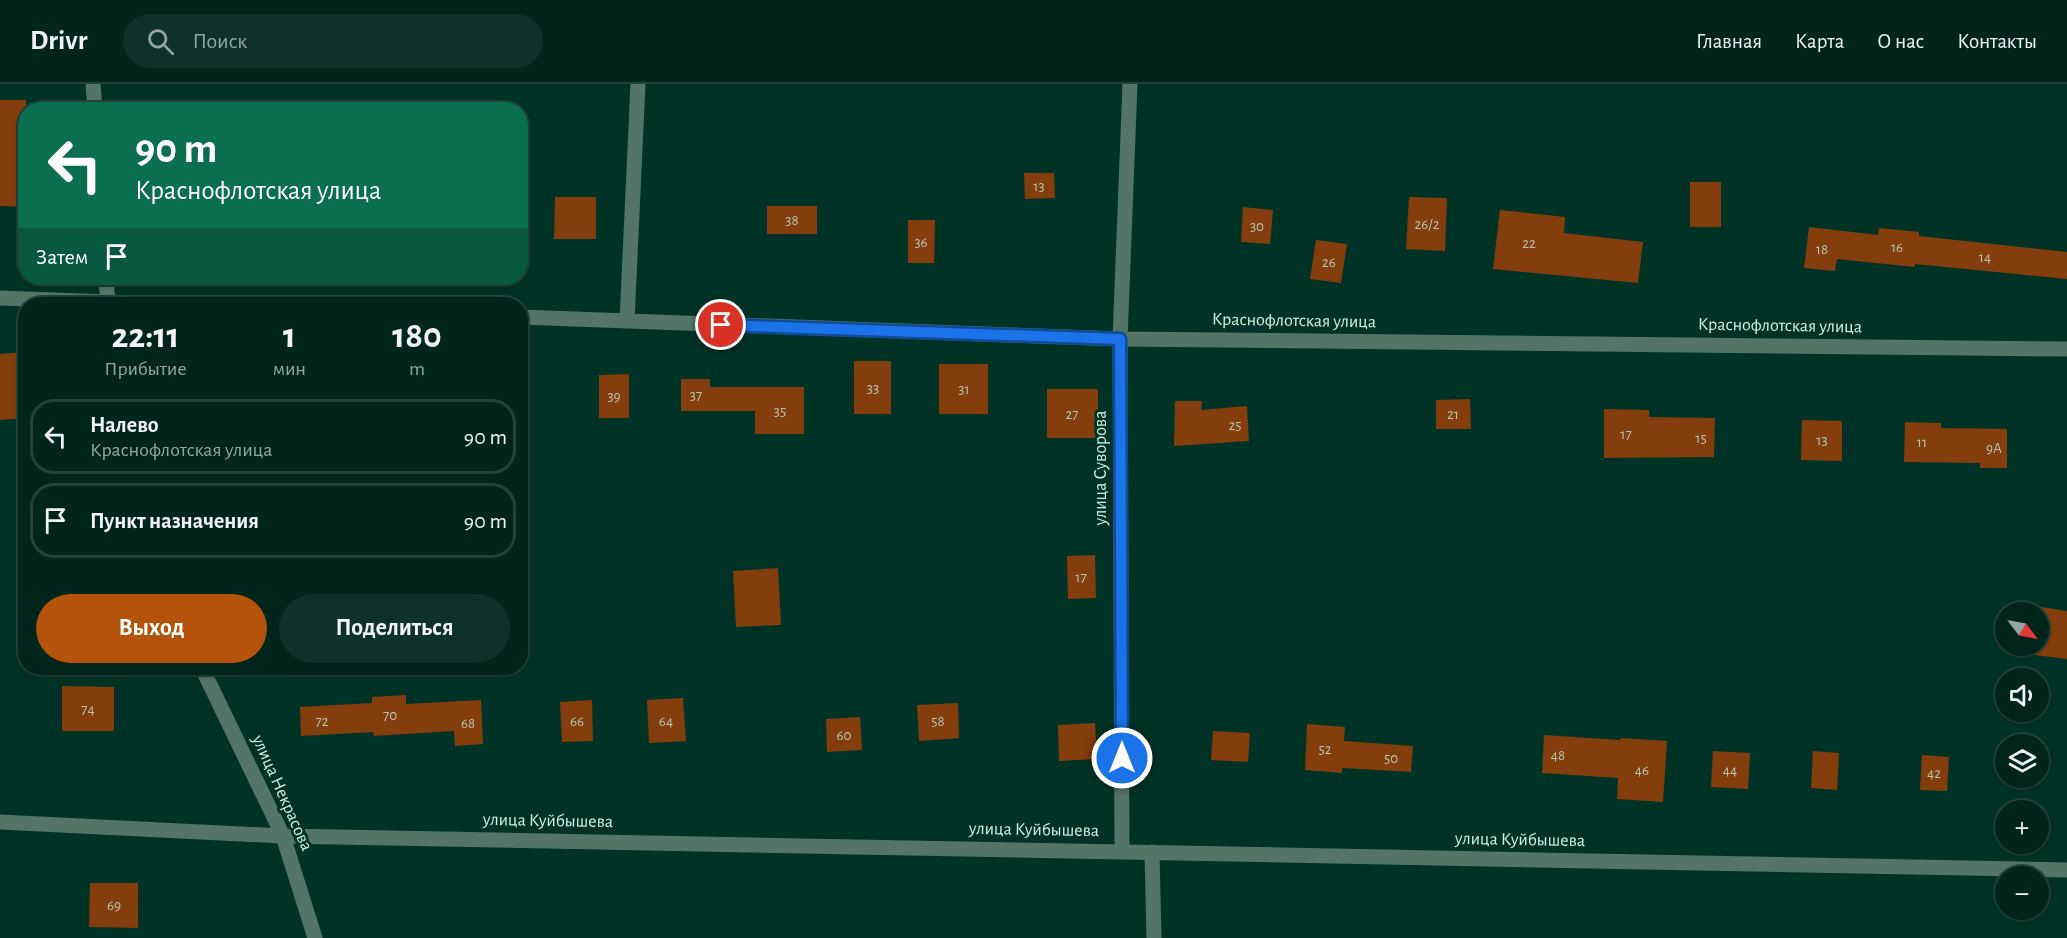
<!DOCTYPE html>
<html lang="ru">
<meta charset="utf-8">
<style>
body{margin:0;font-family:"Alegreya Sans",sans-serif;background:#0e3229;color:#f1f3f6;height:100vh;display:flex;flex-direction:column;font-size:22px;white-space:nowrap}
*{box-sizing:border-box;margin:0}
p{font-size:20px;color:#95a5a3}
.icon{flex:none;width:33px;height:33px;fill:none;stroke:currentColor;stroke-width:2;stroke-linecap:round;stroke-linejoin:round}
.map{position:relative;flex:1;overflow:hidden}
.panel{position:absolute;left:18px;top:213px;width:510px;height:378px;display:flex;flex-direction:column;background:#00261c;border-radius:24px;box-shadow:0 2px 4px #0004,0 0 0 2px #22433b}
.panel>*{flex:none}
.banner{position:absolute;left:18px;top:18px;width:510px;height:183px;border-radius:24px;box-shadow:0 2px 4px #0004,0 0 0 2px #22433b;background:#0b6e4f;color:#fff;overflow:hidden}
.needle{width:39px;rotate:122deg}
.controls{position:absolute;left:1995px;top:518px;display:grid;gap:12px}
.controls a{display:grid;place-items:center;width:54px;height:54px;border-radius:50%;background:#00261c;box-shadow:0 2px 4px #0004,0 0 0 2px #22433b;font-size:30px}
.pin{position:absolute;display:grid;place-items:center;width:51px;height:51px;color:#fff;margin:-26px;border:3px solid #fff;border-radius:50%;box-shadow:0 2px 6px #0007}
.me{position:absolute;width:66px;margin:-33px;rotate:0deg;stroke-linejoin:round;filter:drop-shadow(0 0 4px #0008)}
.turn{display:flex;align-items:center;gap:21px;height:126px;padding:0 18px;font-size:27px}
.turn .icon{width:78px;height:78px;stroke-width:2.5}
.turn b{display:block;font-size:42px;line-height:51px}
.then{display:flex;align-items:center;height:57px;padding:0 18px;background:#0003;gap:12px;font-size:22px}
.eta{display:flex;justify-content:space-evenly;align-items:center;height:102px;text-align:center}
.eta b{font-size:36px;font-weight:700;line-height:42px}
.button{display:flex;gap:12px;margin-top:auto;padding:12px 18px}
.button a{flex:1;height:69px;border-radius:36px;background:#b45309;color:#fff;font-size:24px;font-weight:700;line-height:69px;text-align:center}
.button a+a{background:#0e3229;color:#f1f3f6}
ul{padding:0;list-style:none}
li{display:flex;align-items:center;gap:18px;height:75px;margin:0 12px 9px;padding:0 6px;border:3px solid #22433b;border-radius:24px}
li div{flex:1}
li b{display:block;font-size:22px}
li em{font-style:normal}
header{display:flex;align-items:center;gap:36px;box-sizing:border-box;height:84px;padding:0 30px;background:#00261c;border-bottom:2px solid #22433b}
header strong{font-size:28px}
nav{display:flex;gap:33px;margin-inline-start:auto;font-size:21px}
.search{width:420px;height:54px;background:#0e3229;display:flex;align-items:center;gap:15px;box-sizing:border-box;padding:0 21px;border-radius:33px;color:#95a5a3;font-size:22px}
.map>svg:first-child{display:block}
.building{fill:#843d0c}
.lines{fill:none;stroke-linecap:round;stroke-linejoin:round}
.street{stroke:#537568;stroke-width:15}
.route-casing{stroke:#114b97;stroke-width:15}
.route{stroke:#1a73e8;stroke-width:10}
.labels{text-anchor:middle;dominant-baseline:central;stroke-width:6;stroke-linejoin:round;paint-order:stroke}
.number-label{font-size:15px;fill:#b8c6ad}
.street-label{font-size:18px;fill:#c9f3e3;stroke:#003325}
</style>
<header>
<strong>Drivr</strong>
<div class="search"><svg class="icon" aria-label="search" viewBox="0 0 24 24"><circle cx="10" cy="10" r="6"/><path d="M15 15l6 6"/></svg>Поиск</div>
<nav><a>Главная</a><a>Карта</a><a>О нас</a><a>Контакты</a></nav>
</header>
<div class="map">
<svg width="2067" height="854" viewBox="0 0 2067 854">
<rect width="100%" height="100%" fill="#003325"/>
<g class="building">
<path d="M0,16H26V123L0,122Z"/>
<path d="M1024,89H1054L1055,114L1025,115Z"/>
<rect x="1690" y="98" width="31" height="45"/>
<path d="M555,113H596V155H554Z"/>
<path d="M1409,113L1447,114L1445,167L1406,165Z"/>
<rect x="767" y="122" width="50" height="28"/>
<path d="M1243,123L1273,126L1270,160L1241,158Z"/>
<path d="M1500,126L1565,133L1564,149L1643,158L1638,199L1493,185Z"/>
<path d="M908,136H935L934,179H908Z"/>
<path d="M1809,143L1878,151L1879,144L1919,148V152L2067,168V195L1915,180V183L1837,175L1835,187L1804,184Z"/>
<path d="M1316,156L1347,160L1341,199L1310,195Z"/>
<path d="M26,268V334L0,336V270Z"/>
<rect x="854" y="277" width="37" height="53"/>
<rect x="939" y="280" width="49" height="50"/>
<path d="M629,290V334H599V291Z"/>
<path d="M681,295H710V303H804V350H755V327H681Z"/>
<rect x="1047" y="305" width="51" height="49"/>
<path d="M1470,315L1471,345H1436V316Z"/>
<path d="M1175,317H1202L1201,326L1247,322L1249,357L1174,362Z"/>
<path d="M1604,325L1649,326V333L1715,334L1714,373L1604,374Z"/>
<path d="M1802,336L1842,337V377L1801,376Z"/>
<path d="M1905,338L1941,339V344L2007,345V384H1980V379L1904,378Z"/>
<path d="M1095,471L1096,514L1068,515L1067,472Z"/>
<path d="M778,484L781,541L736,543L733,487Z"/>
<path d="M2041,523L2067,527V575L2035,571L2036,561H2038Z"/>
<path d="M62,602L114,603V647H62Z"/>
<path d="M406,611V620L481,616L483,660L455,662L454,647L374,652L373,648L301,652L300,623L372,619V613Z"/>
<path d="M683,614L686,657L649,659L647,616Z"/>
<path d="M592,616L593,657L562,658L560,618Z"/>
<path d="M958,619L959,654L919,657L917,621Z"/>
<path d="M860,633L862,666L827,668L826,635Z"/>
<path d="M1095,639L1097,675L1059,677L1058,641Z"/>
<path d="M1307,640L1345,643L1344,657L1413,662L1411,688L1342,684V689L1305,686Z"/>
<path d="M1213,647L1250,649L1248,678L1211,676Z"/>
<path d="M1544,651L1620,656L1621,654L1667,657L1663,718L1617,715L1618,694L1542,689Z"/>
<path d="M1713,667L1750,669L1748,705L1711,703Z"/>
<path d="M1813,667L1839,669L1837,706L1811,704Z"/>
<path d="M1922,671L1949,673L1947,707L1920,706Z"/>
<path d="M90,799H138V844L89,843Z"/>
</g>
<g class="lines">
<g class="street">
<path d="M93,0L95,26"/>
<path d="M106,194L108,220"/>
<path d="M0,214L159,220"/>
<path d="M520,233L1120,255L2067,265"/>
<path d="M627,237L638,0"/>
<path d="M202,584L283,752L315,854"/>
<path d="M0,738L283,752L2067,786"/>
<path d="M1122,767L1120,255L1130,0"/>
<path d="M1152,768L1154,854"/>
</g>
</g>
<g class="lines">
<defs>
<path id="route" d="M721,241L1120,255L1122,674"/>
</defs>
<use href="#route" class="route-casing"/>
<use href="#route" class="route"/>
</g>
<g class="labels">
<g class="number-label">
<text x="1039" y="102">13</text>
<text x="792" y="136">38</text>
<text x="1427" y="140">26/2</text>
<text x="1257" y="142">30</text>
<text x="921" y="158">36</text>
<text x="1529" y="159">22</text>
<text x="1897" y="163">16</text>
<text x="1822" y="165">18</text>
<text x="1985" y="173">14</text>
<text x="1329" y="178">26</text>
<text x="873" y="304">33</text>
<text x="964" y="305">31</text>
<text x="696" y="311">37</text>
<text x="614" y="312">39</text>
<text x="780" y="327">35</text>
<text x="1072" y="330">27</text>
<text x="1453" y="330">21</text>
<text x="1235" y="341">25</text>
<text x="1626" y="350">17</text>
<text x="1701" y="354">15</text>
<text x="1822" y="356">13</text>
<text x="1922" y="358">11</text>
<text x="1994" y="364">9А</text>
<text x="1081" y="493">17</text>
<text x="88" y="625">74</text>
<text x="390" y="631">70</text>
<text x="322" y="637">72</text>
<text x="577" y="637">66</text>
<text x="666" y="637">64</text>
<text x="938" y="637">58</text>
<text x="468" y="639">68</text>
<text x="844" y="651">60</text>
<text x="1325" y="665">52</text>
<text x="1558" y="671">48</text>
<text x="1391" y="674">50</text>
<text x="1642" y="686">46</text>
<text x="1730" y="686">44</text>
<text x="1934" y="689">42</text>
<text x="114" y="821">69</text>
</g>
<g class="street-label">
<text transform="translate(1294 237) rotate(1)">Краснофлотская улица</text>
<text transform="translate(1780 242) rotate(1)">Краснофлотская улица</text>
<text transform="translate(1101 384) rotate(-90)">улица Суворова</text>
<text transform="translate(282 709) rotate(66)">улица Некрасова</text>
<text transform="translate(548 737) rotate(1)">улица Куйбышева</text>
<text transform="translate(1034 746) rotate(1)">улица Куйбышева</text>
<text transform="translate(1520 756) rotate(1)">улица Куйбышева</text>
</g>
</g>
</svg>
<div class="controls">
<a><svg class="needle" viewBox="-14 -14 28 28"><path d="M0-13l5 13h-10z" fill="#e53935"/><path d="M0 13l5-13h-10z" fill="#95a5a3"/></svg></a>
<a><svg class="icon" aria-label="sound" viewBox="0 0 24 24"><path d="M4 9h4l5-4v14l-5-4H4zM17 9q2 3 0 6"/></svg></a>
<a><svg class="icon" aria-label="layers" viewBox="0 0 24 24"><path d="M12 4l9 5-9 5-9-5zM3 14l9 5 9-5"/></svg></a>
<a>+</a>
<a>−</a>
</div>
<div class="pin" style="left:721px;top:241px;background:#d93025"><svg class="icon" aria-label="arrive" viewBox="0 0 24 24"><path d="M6 21V4h12l-3 4 3 4H6"/></svg></div>
<svg class="me" style="left:1122px;top:674px" viewBox="-20 -20 40 40"><circle r="17" fill="#1a73e8" stroke="#fff" stroke-width="3"/><path d="M0-11L8 9 0 5-8 9z" fill="#fff"/></svg>
<div class="banner">
<div class="turn"><svg class="icon" aria-label="left" viewBox="0 0 24 24"><path d="M17 20v-9H6M10 6l-5 5 5 5"/></svg><div><b>90 m</b>Краснофлотская улица</div></div>
<div class="then">Затем<svg class="icon" aria-label="arrive" viewBox="0 0 24 24"><path d="M6 21V4h12l-3 4 3 4H6"/></svg></div>
</div>
<section class="panel">
<div class="eta">
<div><b>22:11</b><p>Прибытие</p></div>
<div><b>1</b><p>мин</p></div>
<div><b>180</b><p>m</p></div>
</div>
<ul>
<li><svg class="icon" aria-label="left" viewBox="0 0 24 24"><path d="M17 20v-9H6M10 6l-5 5 5 5"/></svg><div><b>Налево</b><p>Краснофлотская улица</p></div><em>90 m</em></li>
<li><svg class="icon" aria-label="arrive" viewBox="0 0 24 24"><path d="M6 21V4h12l-3 4 3 4H6"/></svg><div><b>Пункт назначения</b></div><em>90 m</em></li>
</ul>
<div class="button"><a>Выход</a><a>Поделиться</a></div>
</section>
</div>
